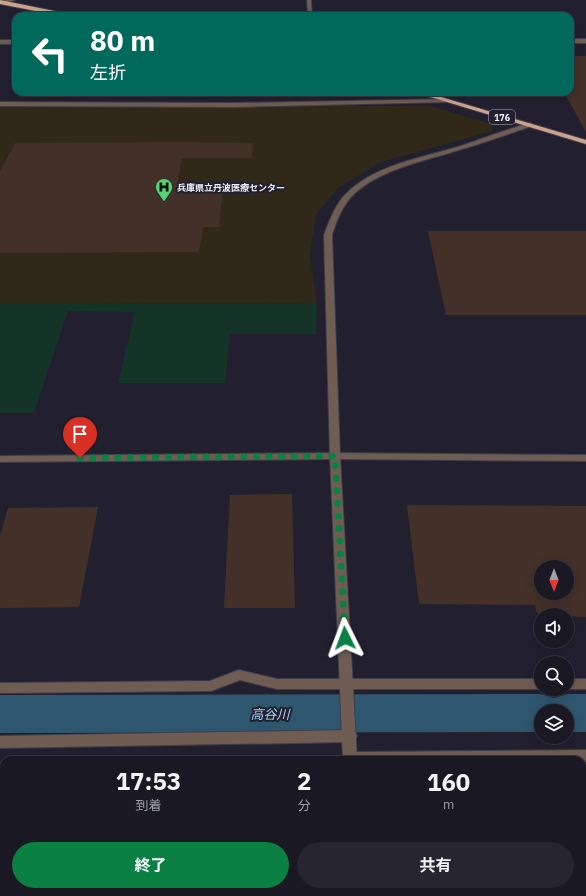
<!DOCTYPE html>
<html lang="ja">
<meta charset="utf-8">
<style>
body{margin:0;font-family:"IBM Plex Sans","Noto Sans JP",sans-serif;background:#272530;color:#f1f3f6;height:100vh;display:flex;flex-direction:column;font-size:15px;white-space:nowrap}
*{box-sizing:border-box;margin:0}
p{font-size:13px;color:#9fa0a6}
.icon{flex:none;width:22px;height:22px;fill:none;stroke:currentColor;stroke-width:2;stroke-linecap:round;stroke-linejoin:round}
.map{position:relative;flex:1;overflow:hidden}
.details{position:absolute;left:0px;top:756px;width:586px;height:140px;display:flex;flex-direction:column;background:#1a1823;border-radius:12px 12px 0 0;box-shadow:0 2px 10px #0003,0 0 0 1px #383741}
.details>*{flex:none}
.banner{position:absolute;left:12px;top:12px;width:562px;height:84px;border-radius:12px;box-shadow:0 2px 10px #0003,0 0 0 1px #383741;background:#00695c;color:#fff;overflow:hidden}
.needle{width:26px;rotate:180deg}
.tools{position:absolute;left:534px;top:560px;display:grid;gap:8px}
.tools a{display:grid;place-items:center;width:40px;height:40px;border-radius:50%;background:#1a1823;box-shadow:0 2px 10px #0003,0 0 0 1px #383741;font-size:20px}
.pin{position:absolute;display:grid;place-items:center;width:34px;height:34px;color:#fff;margin:-41px -17px;border-radius:50% 50% 50% 0;rotate:-45deg;box-shadow:0 0 4px #0007}
.pin .icon{rotate:45deg}
.me{position:absolute;width:44px;margin:-22px;rotate:357deg;stroke-linejoin:round;filter:drop-shadow(0 0 3px #0008)}
.turn{display:flex;align-items:center;gap:14px;height:84px;padding:0 12px;font-size:18px}
.turn .icon{width:52px;height:52px;stroke-width:2.5}
.turn b{display:block;font-size:28px;line-height:34px}
.eta{display:flex;justify-content:space-evenly;align-items:center;height:68px;text-align:center}
.eta b{font-size:24px;font-weight:700;line-height:28px}
.cta{display:flex;gap:8px;margin-top:auto;padding:8px 12px}
.cta a{flex:1;height:46px;border-radius:24px;background:#0b8043;color:#fff;font-size:16px;font-weight:700;line-height:46px;text-align:center}
.cta a+a{background:#272530;color:#f1f3f6}
.map>svg:first-child{display:block}
.medical{fill:#302818}
.green{fill:#153428}
.lines{fill:none;stroke-linecap:round;stroke-linejoin:round}
.river{fill:#2f566f;fill-rule:evenodd}
.building{fill:#433129;fill-rule:evenodd}
.minor-casing{stroke:#3f3d4b;stroke-width:2}
.tertiary-casing{stroke:#3f3d4b;stroke-width:2}
.trunk-casing{stroke:#3f3d4b;stroke-width:2}
.minor{fill:#6f5d54;fill-rule:evenodd}
.tertiary{fill:#6f5d54;fill-rule:evenodd}
.trunk{fill:#cca48e;fill-rule:evenodd}
.route{stroke:#0b8043;stroke-width:7;stroke-dasharray:0 12.6}
.labels{text-anchor:middle;dominant-baseline:central;stroke-width:4;stroke-linejoin:round;paint-order:stroke}
.shield{fill:#22202f;stroke:#b2b1bd;stroke-width:1}
.shield-label{font-size:9px;font-weight:bold;fill:#f0effa}
.far-poi-label{font-size:9px;font-weight:bold;fill:#f0effa;stroke:#22202f;text-anchor:start}
.near-water-label{font-size:13px;font-style:italic;fill:#a1d4f7;stroke:#22202f}
</style>
<div class="map">
<svg width="586" height="896" viewBox="0 0 586 896">
<rect width="100%" height="100%" fill="#22202f"/>
<path class="medical" d="M0,106H431L491,124L493,131L381,162L338,188L316,215L310,255L317,304L0,303Z"/>
<path class="green" d="M0,303L317,304L316,334H230L225,383H118L135,312L68,311L34,413H0Z"/>
<g class="lines">
<path class="river" d="M541,694L554,698L567,694H586V732H567V711H541V732L0,733V695Z"/>
</g>
<g class="building">
<path d="M570,56H586V132L564,92H570Z"/>
<path d="M15,143L185,142L253,143L252,158H182L176,191H223L219,227H203L199,252L0,253V172Z"/>
<path d="M428,231H586V315H446Z"/>
<path d="M292,494L295,608H224L230,495Z"/>
<path d="M407,505L586,506V617L567,616V615L538,616L535,605L419,604ZM541,567H567V593H541Z"/>
<path d="M98,507L79,607L0,608V536L8,508Z"/>
</g>
<g class="lines">
<defs>
<g id="minor">
<path d="M7,0H15L0,4V2Z"/>
<path d="M307,0H311L312,16H308Z"/>
<rect x="0" y="40" width="16" height="4"/>
<path d="M448,99L451,101L450,102L235,107L0,106V102L235,103Z"/>
<path d="M335,453L586,455V461L335,459L0,462V456Z"/>
<path d="M239,670L277,679H541V689H277L240,680L211,691L0,693V683L210,681Z"/>
<rect x="567" y="679" width="19" height="10"/>
<path d="M350,730L355,732L357,736L355,740L350,742L0,748V736Z"/>
<path d="M586,750V762H582V760H344L343,758L345,754L350,752Z"/>
<rect x="0" y="834" width="4" height="14"/>
<path d="M37,892H53L52,896H36Z"/>
<rect x="224" y="892" width="16" height="4"/>
</g>
<g id="tertiary">
<rect x="570" y="39" width="16" height="4"/>
<path d="M530,123L533,125L532,126C508,134 484,143 459,150C425,161 383,168 355,193C343,204 337,219 332,235L340,456L357,760H343L330,456L324,235C330,219 336,202 350,190C378,165 420,158 454,148C480,140 504,130 530,123Z"/>
<rect x="347" y="892" width="16" height="4"/>
</g>
<g id="trunk">
<path d="M0,0L69,14L72,16H61L0,4Z"/>
<path d="M414,92H424L586,140V144Z"/>
</g>
</defs>
<use href="#minor" class="minor-casing"/>
<use href="#tertiary" class="tertiary-casing"/>
<use href="#trunk" class="trunk-casing"/>
<use href="#minor" class="minor"/>
<use href="#tertiary" class="tertiary"/>
<use href="#trunk" class="trunk"/>
</g>
<g class="lines">
<path class="route" d="M80,458L335,456L345,638"/>
</g>
<defs>
<symbol id="hospital-pin" viewBox="-11 -11 22 30"><path d="M0 17L-7.5 6A9.5 9.5 0 1 1 7.5 6Z" fill="#53d672" stroke="#22202f"/><path d="M-5-5h3v3.5h4V-5h3V5h-3V1.5h-4V5h-3Z" fill="#111"/></symbol>
</defs>
<g fill-rule="evenodd">
<use href="#hospital-pin" x="154" y="177" width="20" height="27"/>
</g>
<g class="labels">
<rect class="shield" x="489" y="110" width="26" height="14" rx="3"/>
<g class="shield-label">
<text x="502" y="117">176</text>
</g>
<g class="far-poi-label">
<text x="177" y="187">兵庫県立丹波医療センター</text>
</g>
<g class="near-water-label">
<text x="270" y="714">高谷川</text>
</g>
</g>
</svg>
<div class="tools">
<a><svg class="needle" viewBox="-14 -14 28 28"><path d="M0-13l5 13h-10z" fill="#e53935"/><path d="M0 13l5-13h-10z" fill="#9fa0a6"/></svg></a>
<a><svg class="icon" aria-label="sound" viewBox="0 0 24 24"><path d="M4 9h4l5-4v14l-5-4H4zM17 9q2 3 0 6"/></svg></a>
<a><svg class="icon" aria-label="search" viewBox="0 0 24 24"><circle cx="10" cy="10" r="6"/><path d="M15 15l6 6"/></svg></a>
<a><svg class="icon" aria-label="layers" viewBox="0 0 24 24"><path d="M12 4l9 5-9 5-9-5zM3 14l9 5 9-5"/></svg></a>
</div>
<div class="pin" style="left:80px;top:458px;background:#d93025"><svg class="icon" aria-label="arrive" viewBox="0 0 24 24"><path d="M6 21V4h12l-3 4 3 4H6"/></svg></div>
<svg class="me" style="left:345px;top:638px" viewBox="-20 -20 40 40"><path d="M0-17L14 15 0 8-14 15z" fill="#0b8043" stroke="#fff" stroke-width="4"/></svg>
<div class="banner">
<div class="turn"><svg class="icon" aria-label="left" viewBox="0 0 24 24"><path d="M17 20v-9H6M10 6l-5 5 5 5"/></svg><div><b>80 m</b>左折</div></div>
</div>
<section class="details">
<div class="eta">
<div><b>17:53</b><p>到着</p></div>
<div><b>2</b><p>分</p></div>
<div><b>160</b><p>m</p></div>
</div>
<div class="cta"><a>終了</a><a>共有</a></div>
</section>
</div>
